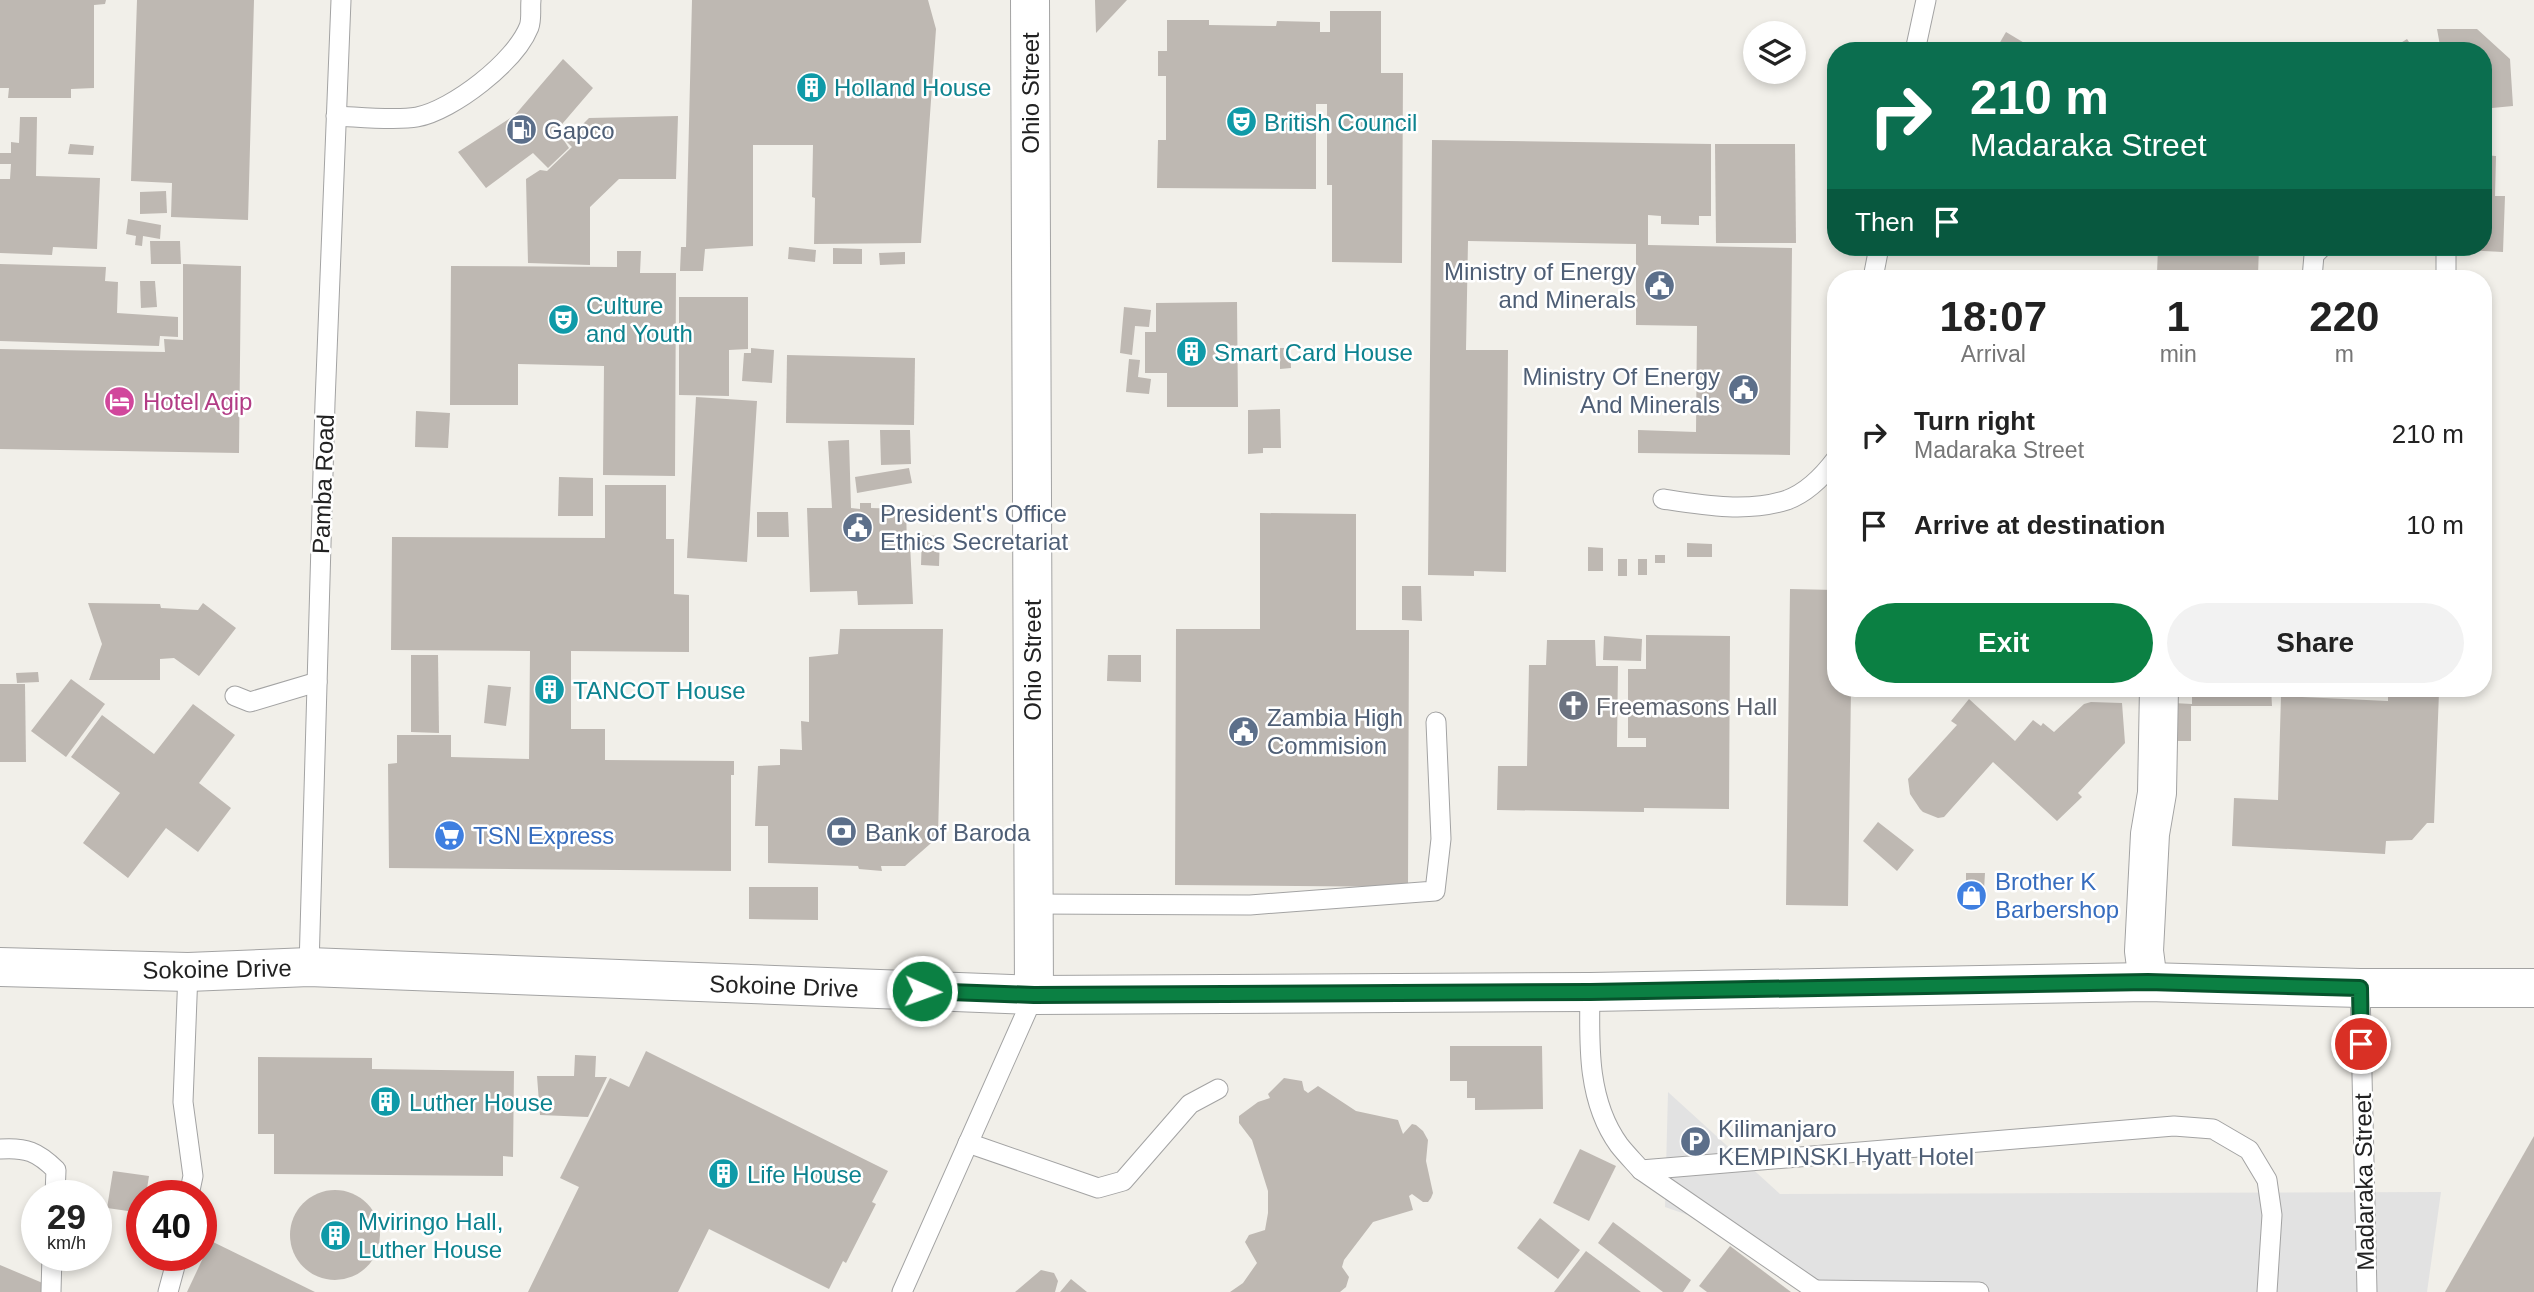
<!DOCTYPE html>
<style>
body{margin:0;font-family:Arial,sans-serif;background:#f2f2f2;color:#222;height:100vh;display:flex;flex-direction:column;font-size:26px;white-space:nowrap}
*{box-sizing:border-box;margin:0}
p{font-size:23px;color:#767676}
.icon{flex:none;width:38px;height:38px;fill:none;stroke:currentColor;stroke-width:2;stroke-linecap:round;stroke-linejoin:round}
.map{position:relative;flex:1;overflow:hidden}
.sheet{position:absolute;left:1827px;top:270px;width:665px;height:427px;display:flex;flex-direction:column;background:#fff;border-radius:28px;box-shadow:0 4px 10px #0003}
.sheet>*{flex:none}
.hud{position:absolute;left:1827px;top:42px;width:665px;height:214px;border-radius:28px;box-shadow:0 4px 10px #0003;background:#0b6e4f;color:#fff;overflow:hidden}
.controls{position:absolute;left:1743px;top:21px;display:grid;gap:14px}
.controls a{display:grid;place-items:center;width:63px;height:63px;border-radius:50%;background:#fff;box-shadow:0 4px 10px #0003;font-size:35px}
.speed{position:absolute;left:21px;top:1180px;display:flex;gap:14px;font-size:35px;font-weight:700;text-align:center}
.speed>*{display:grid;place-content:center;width:91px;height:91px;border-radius:50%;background:#fff;box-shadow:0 4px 10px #0003;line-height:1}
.speed small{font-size:18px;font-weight:400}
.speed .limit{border:10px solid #d22;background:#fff;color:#111}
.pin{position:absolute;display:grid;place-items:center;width:60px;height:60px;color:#fff;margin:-30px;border:4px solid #fff;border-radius:50%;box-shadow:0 2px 7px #0007}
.me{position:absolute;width:77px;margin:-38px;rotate:92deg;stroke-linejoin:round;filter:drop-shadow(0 0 5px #0008)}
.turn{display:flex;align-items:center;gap:24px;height:147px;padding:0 28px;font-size:32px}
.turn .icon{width:91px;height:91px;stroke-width:2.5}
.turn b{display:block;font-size:49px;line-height:60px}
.then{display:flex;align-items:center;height:66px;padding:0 28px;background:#0003;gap:14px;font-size:26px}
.eta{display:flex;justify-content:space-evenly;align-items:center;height:119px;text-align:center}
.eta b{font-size:42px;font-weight:700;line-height:49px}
.primary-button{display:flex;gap:14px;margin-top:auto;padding:14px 28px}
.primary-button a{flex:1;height:80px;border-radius:42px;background:#0b8043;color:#fff;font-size:28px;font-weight:700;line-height:80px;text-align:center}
.primary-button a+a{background:#f2f2f2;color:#222}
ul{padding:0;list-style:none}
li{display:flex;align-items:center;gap:21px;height:91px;padding:0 28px}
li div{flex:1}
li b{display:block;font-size:26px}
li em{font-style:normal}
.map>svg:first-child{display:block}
.parking{fill:#e2e2e2}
.building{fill:#beb8b2}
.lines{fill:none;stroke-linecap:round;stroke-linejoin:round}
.service-casing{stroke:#a3a3a3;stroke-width:21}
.minor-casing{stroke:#a3a3a3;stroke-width:40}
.tertiary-casing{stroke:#a3a3a3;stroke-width:40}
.service{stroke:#fff;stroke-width:19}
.minor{stroke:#fff;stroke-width:38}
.tertiary{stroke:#fff;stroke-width:38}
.route-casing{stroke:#07532c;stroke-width:18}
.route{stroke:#0b8043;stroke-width:12}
.labels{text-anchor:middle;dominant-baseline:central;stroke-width:5;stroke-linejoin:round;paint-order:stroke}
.culture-label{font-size:24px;fill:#0d838f;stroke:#fff;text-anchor:start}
.street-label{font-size:24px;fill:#222;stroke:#fff}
.service-label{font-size:24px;fill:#4e5e75;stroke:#fff;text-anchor:start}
.hotel-label{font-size:24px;fill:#b23c85;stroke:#fff;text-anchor:start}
.worship-label{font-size:24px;fill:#5b616d;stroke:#fff;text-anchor:start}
.shop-label{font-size:24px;fill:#366cbe;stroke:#fff;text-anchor:start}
</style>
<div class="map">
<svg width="2534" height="1292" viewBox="0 0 2534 1292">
<rect width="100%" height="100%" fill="#f1efe9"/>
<path class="parking" d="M1668,1092L1780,1194L2441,1192L2427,1292H1838L1745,1235L1665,1207Z"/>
<g class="building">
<path d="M0,0H106L105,4L94,5V88L71,89V98H8L9,88H0Z"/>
<path d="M137,0H254L248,220L171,217L172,183L131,181Z"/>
<path d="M692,0H928L936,29L921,243L814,244L815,198L812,197L813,145H753V246L705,249L703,271H680L681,247H686Z"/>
<path d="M1095,0H1127L1096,33Z"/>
<path d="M1330,11H1381V73H1403L1402,263L1332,262V185H1327V104H1316V189L1157,188L1158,140H1166V76H1158V51H1167V20H1209V25L1276,26L1277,21L1320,22V32H1330Z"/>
<path d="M2437,29H2477L2510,59L2513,106L2492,108L2489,100L2483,101V51H2441Z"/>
<path d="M2006,32L2038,51H1995Z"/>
<path d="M2407,39L2415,51H2388Z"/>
<path d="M563,59L593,88L557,130L569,148L548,168L533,153L486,188L458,152L515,115Z"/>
<path d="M678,116L676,179H619L590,207V265L528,263L526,179L540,170L547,171L572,147L566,141L589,118Z"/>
<path d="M20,117H37L36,176L100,178L97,249L53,247L52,255L0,253V179H10L11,164H0V153H11V142L19,143Z"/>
<path d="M1432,140L1711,144V216H1699V225L1661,224V216L1648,215V245L1792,248L1790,455L1638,453V430L1696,432L1697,326L1636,325V244L1468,241L1466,350H1508L1506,572L1474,571V576L1428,575Z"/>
<path d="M70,144L94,146L93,155L68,154Z"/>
<path d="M1715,144H1795L1796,243H1716Z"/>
<path d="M2483,155L2496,156L2495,196H2505L2503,252L2464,250V247H2483Z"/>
<path d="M166,191L167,213L140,214V192Z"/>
<path d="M128,219L161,225L160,239L143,236L142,246L135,245L136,236L126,234Z"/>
<path d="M150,241H180L181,264H151Z"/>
<path d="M789,247L816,250L815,262L788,259Z"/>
<path d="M2158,247H2259L2258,275H2245V278H2172V275L2157,274Z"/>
<path d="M833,248L862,249V264H833Z"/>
<path d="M617,251H641L640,273H676L675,476L603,475L604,366L518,364V405H450L451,266L617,267Z"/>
<path d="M905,252V264L880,265L879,253Z"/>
<path d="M0,264L106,267L105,281L118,282L117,313L178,317V337L160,336L159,346L0,341Z"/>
<path d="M183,264L241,266L239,453L0,449V349L165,352L164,339L183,340Z"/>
<path d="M140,281H155L157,307L141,308Z"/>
<path d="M679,297H748V349L729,350V396L679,395Z"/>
<path d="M1237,302L1238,407H1167V373H1145V332H1156V303Z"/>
<path d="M1124,307L1151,310L1149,327L1135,326L1132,355L1120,353Z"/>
<path d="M751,348L774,350L772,383L742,381L744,353H751Z"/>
<path d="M1280,348H1290L1291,368L1280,369Z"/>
<path d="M787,355L915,358L914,425L786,423Z"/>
<path d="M1129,359L1140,360L1138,377L1151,379L1149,394L1126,392Z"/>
<path d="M696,397L757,401L747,562L687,558Z"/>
<path d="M1280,409L1281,448H1263V453L1248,454V410Z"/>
<path d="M416,411L450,413L448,448L415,447Z"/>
<path d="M880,430H910L911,464L881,465Z"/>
<path d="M849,440L851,508L860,509V503H871V508L906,509L907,544H910L913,604L858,605L857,591L810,592L807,508H832L828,441Z"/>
<path d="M909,468L912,483L857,493L855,477Z"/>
<path d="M559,477L593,478V516H558Z"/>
<path d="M605,485H666V539H674V594L689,595V652L571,651V729H605V760L734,761V775H731V871L389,868L388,764L397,763V735H451V757L529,759L530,651L391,650L392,537L605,538Z"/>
<path d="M757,512H788L789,537H757Z"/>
<path d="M1260,513L1356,514V630H1409L1408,887L1175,885L1176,629H1260Z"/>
<path d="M922,535L940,536L939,566L921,565Z"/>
<path d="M1687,543L1712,544V557H1687Z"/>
<path d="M1588,547L1603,548V571H1588Z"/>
<rect x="1655" y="555" width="10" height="8"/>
<rect x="1618" y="559" width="9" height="17"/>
<rect x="1638" y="559" width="9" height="16"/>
<path d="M1402,586H1421L1422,621L1402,620Z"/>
<path d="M1790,589L1836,590V688H1851L1848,906L1786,905Z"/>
<path d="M88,603L160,604L161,608L198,610L203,603L236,628L199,676L174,658L160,659V680H89L102,644Z"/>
<path d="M840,629H943L938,837L905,866H881L882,871L859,869L858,866L768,863V826H755L758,766L780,765V749L802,750L801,721L809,722V657L838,654Z"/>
<path d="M1646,635L1730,636L1729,809L1644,808V812L1497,810L1498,766H1527L1529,665H1546L1547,640H1595L1596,666H1618L1617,747H1646V738H1628V669H1646Z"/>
<path d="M1604,636L1642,639L1641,661L1603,660Z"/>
<path d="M411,655H438L439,733L411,732Z"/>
<path d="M1108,655H1141V682L1107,681Z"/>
<path d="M38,672L39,682L17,683L16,673Z"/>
<path d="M71,679L105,704L66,757L31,731Z"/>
<path d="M0,684H25L26,762H0Z"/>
<path d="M488,685L511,687L506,726L484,723Z"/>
<path d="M2192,688H2271L2272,706H2191V741H2171L2173,703L2192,704Z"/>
<path d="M2388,690L2439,692L2434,823H2427L2412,840L2386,841L2385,854L2232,846L2234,798L2278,800L2281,696L2388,701Z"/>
<path d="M1969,699L2015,741L2033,720L2041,726L2043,723L2054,732L2084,704L2091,702L2122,703L2125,743L2078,793L2082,797L2057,821L1993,762L1944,817L1938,818L1923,812L1920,809L1910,794L1908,779L1957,725L1951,721Z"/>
<path d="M193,704L235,735L199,783L231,808L198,852L166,828L128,878L83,843L120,793L71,757L102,715L154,754Z"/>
<path d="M1878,822L1914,850L1897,871L1863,841Z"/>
<path d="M1966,873H1985L1983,906L1959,905L1960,884L1966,885Z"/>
<path d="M749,887H818V920L749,919Z"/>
<path d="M1450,1046H1542L1543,1109L1475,1110V1098H1467V1081H1450Z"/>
<path d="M646,1051L888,1171L872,1202L876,1204L846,1263L843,1261L829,1289L709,1229L678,1292H528L579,1187L560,1178L610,1078L629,1087Z"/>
<path d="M575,1055L596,1056L595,1077H607L588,1117L540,1115L537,1076H574Z"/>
<path d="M258,1057L372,1058V1069L514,1071L513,1157L503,1156V1176L274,1174V1134H258Z"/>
<path d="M1284,1078L1302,1081L1304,1090L1308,1093L1318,1086L1356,1111L1398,1120L1403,1134L1412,1124L1416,1125L1423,1131L1428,1140L1426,1161L1433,1193L1431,1198L1428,1202H1423L1412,1194L1409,1196L1413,1210L1373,1222L1344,1260L1342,1267L1349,1277L1346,1287L1340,1292H1230L1243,1283L1257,1263L1245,1242L1249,1235L1265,1230L1268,1213V1191L1252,1140L1239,1123V1116L1258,1102L1270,1098L1268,1094Z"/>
<path d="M2534,1136V1292H2445Z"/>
<path d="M1580,1149L1616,1166L1589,1221L1553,1203Z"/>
<path d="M113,1171L149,1176L146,1195H142V1213L107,1208Z"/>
<circle cx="335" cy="1235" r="45"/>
<path d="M1540,1218L1580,1250L1558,1279L1517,1248Z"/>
<path d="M1613,1222L1691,1280L1683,1292H1663L1598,1243Z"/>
<path d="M211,1241L315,1292H187Z"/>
<path d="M1730,1246L1791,1292H1707L1699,1286Z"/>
<path d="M1586,1251L1641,1292H1554Z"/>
<path d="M0,1265L45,1284L42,1292H0Z"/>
<path d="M1041,1270L1054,1273L1058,1281L1055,1292H1015Z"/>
<path d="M1071,1279L1087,1292H1060Z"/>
</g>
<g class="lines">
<defs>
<g id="service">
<path d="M1915,51L1926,0"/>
<path d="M336,116C359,117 396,121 417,117C453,110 515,62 529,27C532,19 530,8 531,0"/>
<path d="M2446,247V278"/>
<path d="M1873,278L1879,247"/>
<path d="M2312,278L2314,255L2322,247"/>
<path d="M1663,499C1702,505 1747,513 1787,500C1806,493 1824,475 1836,459"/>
<path d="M235,696L250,702L317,682"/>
<path d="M1033,904L1250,905L1435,891L1441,839L1436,722"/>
<path d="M309,967L325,403L341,0"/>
<path d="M188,972L183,1102L193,1176L189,1195"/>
<path d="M2360,988L2367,1292"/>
<path d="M1590,992C1589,1044 1587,1101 1619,1145C1626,1154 1634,1162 1641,1170L1818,1292"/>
<path d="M968,1143L1098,1188L1123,1181L1190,1104L1218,1089"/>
<path d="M0,1149C26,1147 38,1152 56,1170L55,1195"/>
<path d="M1641,1170L2174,1126L2213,1129L2249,1150L2267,1180L2272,1215L2267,1292"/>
<path d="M1815,1290L1979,1292"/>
<path d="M51,1292L52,1255"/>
<path d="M168,1292L178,1255"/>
<path d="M902,1292L1034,995"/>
</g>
<path id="minor" d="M2148,982L2144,951L2150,834L2157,793L2159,688"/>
<g id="tertiary">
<path d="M1030,0L1034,995"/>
<path d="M0,967L188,972L309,967L1034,995L1590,992L2148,982L2360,988H2534"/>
</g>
</defs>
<use href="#service" class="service-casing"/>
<use href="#minor" class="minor-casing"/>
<use href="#tertiary" class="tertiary-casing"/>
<use href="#service" class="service"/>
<use href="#minor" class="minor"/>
<use href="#tertiary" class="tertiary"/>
</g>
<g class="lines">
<defs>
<path id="route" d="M922,991L1034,995L1590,992L2148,982L2360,988L2361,1044"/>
</defs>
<use href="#route" class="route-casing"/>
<use href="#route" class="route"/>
</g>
<defs>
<symbol id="building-disc" viewBox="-11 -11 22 22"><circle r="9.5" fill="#0f9aa8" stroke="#fff"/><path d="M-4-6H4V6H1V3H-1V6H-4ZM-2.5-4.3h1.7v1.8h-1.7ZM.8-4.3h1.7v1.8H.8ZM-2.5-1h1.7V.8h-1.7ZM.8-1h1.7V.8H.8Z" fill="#fff"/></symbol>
<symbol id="theatre-disc" viewBox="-11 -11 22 22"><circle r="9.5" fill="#0f9aa8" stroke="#fff"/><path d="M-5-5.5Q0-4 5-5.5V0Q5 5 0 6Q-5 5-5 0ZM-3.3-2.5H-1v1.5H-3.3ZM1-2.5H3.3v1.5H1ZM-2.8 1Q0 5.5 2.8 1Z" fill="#fff"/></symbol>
<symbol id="fuel-disc" viewBox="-11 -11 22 22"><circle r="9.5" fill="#5c6f8a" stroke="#fff"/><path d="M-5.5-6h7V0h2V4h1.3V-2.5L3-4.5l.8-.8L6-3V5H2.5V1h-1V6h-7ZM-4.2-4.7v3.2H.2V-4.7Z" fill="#fff"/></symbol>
<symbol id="civic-disc" viewBox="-11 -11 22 22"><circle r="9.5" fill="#5c6f8a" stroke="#fff"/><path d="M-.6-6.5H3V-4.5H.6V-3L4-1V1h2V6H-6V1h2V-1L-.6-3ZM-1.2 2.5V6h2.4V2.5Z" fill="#fff"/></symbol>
<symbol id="hotel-disc" viewBox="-11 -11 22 22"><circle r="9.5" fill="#d1479c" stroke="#fff"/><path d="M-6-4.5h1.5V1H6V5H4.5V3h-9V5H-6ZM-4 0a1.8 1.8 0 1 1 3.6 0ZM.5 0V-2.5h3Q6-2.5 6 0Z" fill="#fff"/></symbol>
<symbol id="church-disc" viewBox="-11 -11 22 22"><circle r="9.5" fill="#6b7280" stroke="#fff"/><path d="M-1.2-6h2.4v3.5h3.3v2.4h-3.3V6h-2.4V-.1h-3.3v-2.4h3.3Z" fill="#fff"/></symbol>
<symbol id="bank-disc" viewBox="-11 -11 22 22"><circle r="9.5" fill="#5c6f8a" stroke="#fff"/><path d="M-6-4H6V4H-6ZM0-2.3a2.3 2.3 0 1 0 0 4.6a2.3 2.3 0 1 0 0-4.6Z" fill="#fff"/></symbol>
<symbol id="supermarket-disc" viewBox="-11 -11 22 22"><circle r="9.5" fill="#3f7fe0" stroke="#fff"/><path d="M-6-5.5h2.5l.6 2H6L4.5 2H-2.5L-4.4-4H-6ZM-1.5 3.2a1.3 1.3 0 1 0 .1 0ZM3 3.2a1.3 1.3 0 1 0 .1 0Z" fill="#fff"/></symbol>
<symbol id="shop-disc" viewBox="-11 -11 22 22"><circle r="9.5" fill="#3f7fe0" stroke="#fff"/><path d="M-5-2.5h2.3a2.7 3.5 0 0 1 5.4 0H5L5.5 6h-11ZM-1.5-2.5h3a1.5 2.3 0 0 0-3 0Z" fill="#fff"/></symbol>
<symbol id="parking-disc" viewBox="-11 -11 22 22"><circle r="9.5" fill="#5c6f8a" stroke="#fff"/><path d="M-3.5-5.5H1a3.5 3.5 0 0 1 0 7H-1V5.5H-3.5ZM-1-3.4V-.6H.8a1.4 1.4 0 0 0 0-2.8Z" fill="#fff"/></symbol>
</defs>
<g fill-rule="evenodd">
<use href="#building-disc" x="794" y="70" width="35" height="35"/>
<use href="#theatre-disc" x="1224" y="104" width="35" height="35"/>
<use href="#fuel-disc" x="504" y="112" width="35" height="35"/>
<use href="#civic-disc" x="1642" y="268" width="35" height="35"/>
<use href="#theatre-disc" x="546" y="302" width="35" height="35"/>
<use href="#building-disc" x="1174" y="334" width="35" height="35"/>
<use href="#civic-disc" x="1726" y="372" width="35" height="35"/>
<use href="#hotel-disc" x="102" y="384" width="35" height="35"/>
<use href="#civic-disc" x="840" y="510" width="35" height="35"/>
<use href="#building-disc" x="532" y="672" width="35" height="35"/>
<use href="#church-disc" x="1556" y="688" width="35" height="35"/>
<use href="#civic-disc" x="1226" y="714" width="35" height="35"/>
<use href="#bank-disc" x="824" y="814" width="35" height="35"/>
<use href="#supermarket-disc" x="432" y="818" width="35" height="35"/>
<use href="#shop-disc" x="1954" y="878" width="35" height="35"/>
<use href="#building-disc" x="368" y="1084" width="35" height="35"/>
<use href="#parking-disc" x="1678" y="1124" width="35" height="35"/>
<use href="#building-disc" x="706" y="1156" width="35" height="35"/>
<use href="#building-disc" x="318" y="1218" width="35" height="35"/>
</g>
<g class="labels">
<g class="culture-label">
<text x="834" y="87">Holland House</text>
<text x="1264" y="122">British Council</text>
<text x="586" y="305">Culture<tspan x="586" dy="28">and Youth</tspan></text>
<text x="1214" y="352">Smart Card House</text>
<text x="573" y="690">TANCOT House</text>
<text x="409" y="1102">Luther House</text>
<text x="747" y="1174">Life House</text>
<text x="358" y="1221">Mviringo Hall,<tspan x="358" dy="28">Luther House</tspan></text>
</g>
<g class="street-label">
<text transform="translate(1030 93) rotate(-90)">Ohio Street</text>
<text transform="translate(323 484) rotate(-88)">Pamba Road</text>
<text transform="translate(1032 660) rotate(-90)">Ohio Street</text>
<text transform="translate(217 969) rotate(-1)">Sokoine Drive</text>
<text transform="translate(784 986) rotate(2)">Sokoine Drive</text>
<text transform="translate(2364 1182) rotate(-91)">Madaraka Street</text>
</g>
<g class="service-label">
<text x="544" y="130">Gapco</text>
<text x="1636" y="271" text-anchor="end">Ministry of Energy<tspan x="1636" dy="28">and Minerals</tspan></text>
<text x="1720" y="376" text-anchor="end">Ministry Of Energy<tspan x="1720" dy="28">And Minerals</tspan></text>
<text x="880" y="513">President's Office<tspan x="880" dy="28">Ethics Secretariat</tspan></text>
<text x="1267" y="717">Zambia High<tspan x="1267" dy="28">Commision</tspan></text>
<text x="865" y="832">Bank of Baroda</text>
<text x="1718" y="1128">Kilimanjaro<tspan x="1718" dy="28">KEMPINSKI Hyatt Hotel</tspan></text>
</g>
<g class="hotel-label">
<text x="143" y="401">Hotel Agip</text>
</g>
<g class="worship-label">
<text x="1596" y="706">Freemasons Hall</text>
</g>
<g class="shop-label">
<text x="473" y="835">TSN Express</text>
<text x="1995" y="881">Brother K<tspan x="1995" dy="28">Barbershop</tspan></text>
</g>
</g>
</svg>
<div class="controls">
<a><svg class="icon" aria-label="layers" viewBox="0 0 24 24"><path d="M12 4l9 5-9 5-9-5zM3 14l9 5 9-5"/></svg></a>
</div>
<div class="speed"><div>29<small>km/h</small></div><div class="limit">40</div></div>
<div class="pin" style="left:2361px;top:1044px;background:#d93025"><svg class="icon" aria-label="arrive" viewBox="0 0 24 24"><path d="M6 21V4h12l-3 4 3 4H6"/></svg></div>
<svg class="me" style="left:922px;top:991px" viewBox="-20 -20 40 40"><circle r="17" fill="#0b8043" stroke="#fff" stroke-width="3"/><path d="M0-11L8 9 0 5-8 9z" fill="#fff"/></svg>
<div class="hud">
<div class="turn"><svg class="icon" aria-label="right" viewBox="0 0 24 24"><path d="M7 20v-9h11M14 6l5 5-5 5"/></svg><div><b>210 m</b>Madaraka Street</div></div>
<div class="then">Then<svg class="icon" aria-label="arrive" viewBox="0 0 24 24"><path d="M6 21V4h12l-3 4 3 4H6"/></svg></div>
</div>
<section class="sheet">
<div class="eta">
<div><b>18:07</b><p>Arrival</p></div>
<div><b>1</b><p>min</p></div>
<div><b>220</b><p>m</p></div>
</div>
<ul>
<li><svg class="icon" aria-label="right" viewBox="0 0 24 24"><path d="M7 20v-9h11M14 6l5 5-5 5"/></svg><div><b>Turn right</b><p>Madaraka Street</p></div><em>210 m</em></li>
<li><svg class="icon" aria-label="arrive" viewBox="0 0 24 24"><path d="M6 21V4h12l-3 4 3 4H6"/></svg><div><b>Arrive at destination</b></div><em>10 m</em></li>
</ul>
<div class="primary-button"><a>Exit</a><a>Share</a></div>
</section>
</div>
